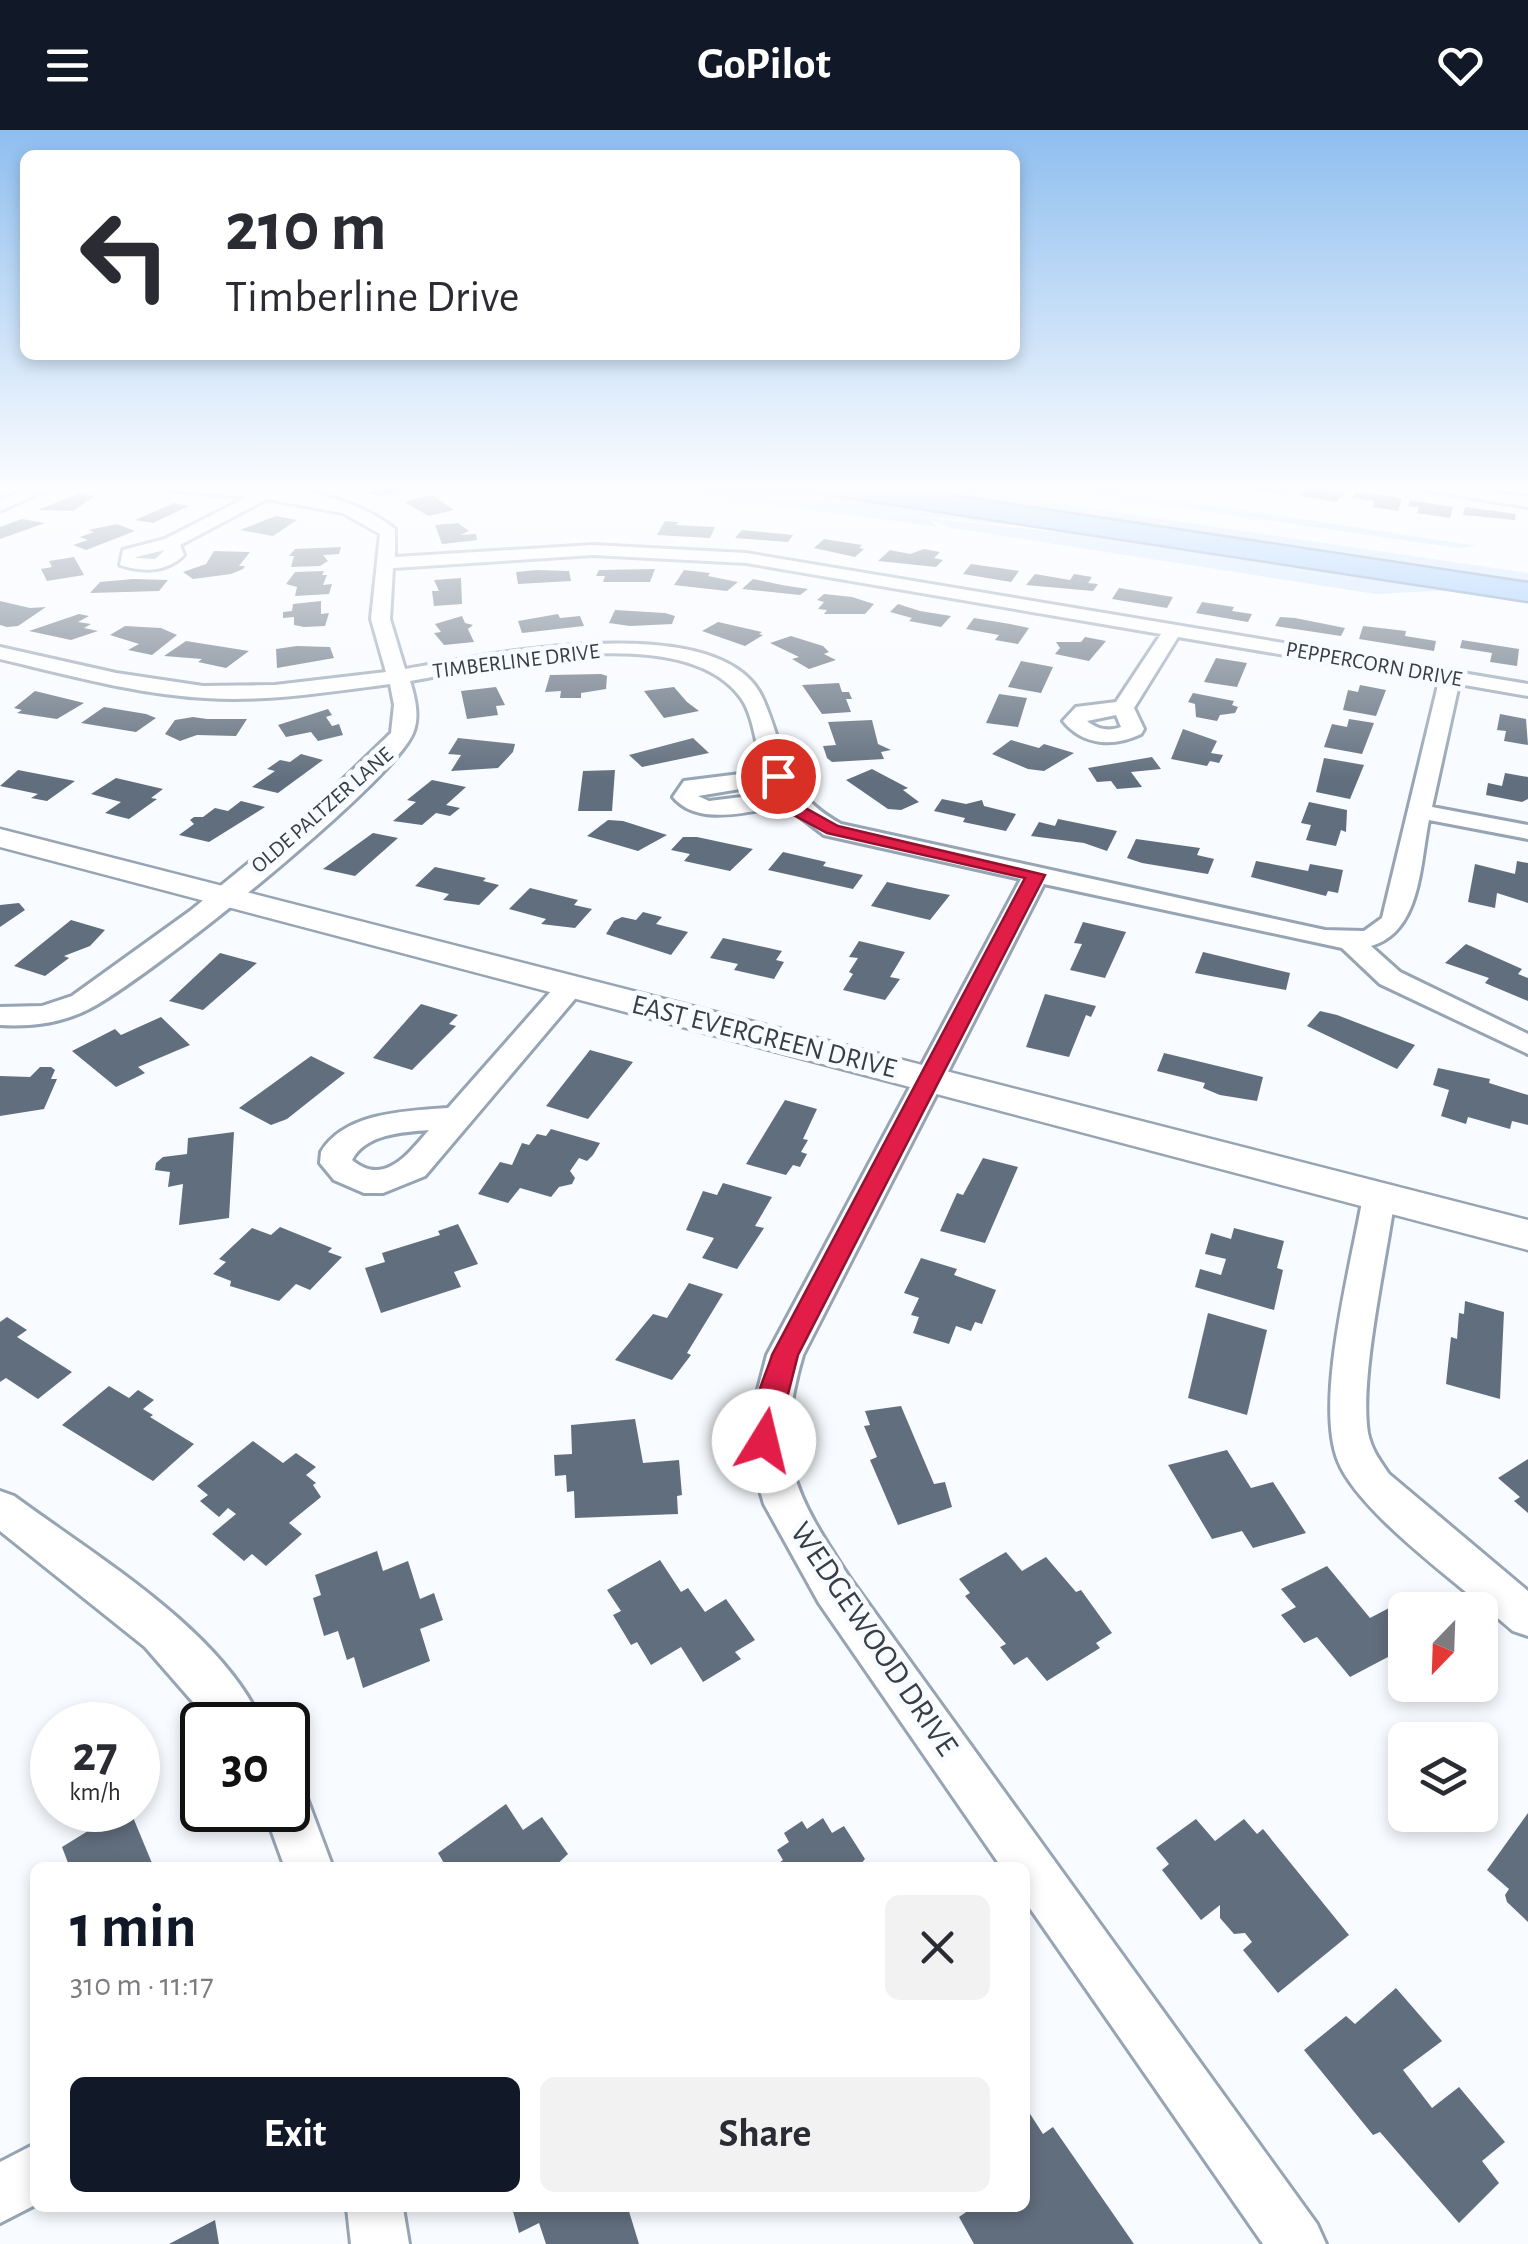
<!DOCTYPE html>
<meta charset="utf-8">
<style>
body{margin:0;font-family:"Alegreya Sans",sans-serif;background:#f2f2f3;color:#2b2b33;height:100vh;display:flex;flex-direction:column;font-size:38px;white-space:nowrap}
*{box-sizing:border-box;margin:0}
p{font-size:32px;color:#7c7c81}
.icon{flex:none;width:55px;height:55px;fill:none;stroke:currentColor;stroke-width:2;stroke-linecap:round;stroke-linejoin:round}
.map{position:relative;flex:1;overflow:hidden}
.panel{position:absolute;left:30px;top:1732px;width:1000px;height:350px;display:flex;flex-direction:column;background:#fff;border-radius:15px;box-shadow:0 5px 15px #0003}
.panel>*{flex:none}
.top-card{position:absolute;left:20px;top:20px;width:1000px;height:210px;border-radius:15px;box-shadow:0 5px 15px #0003;background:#fff;color:#2b2b33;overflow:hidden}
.needle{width:65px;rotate:203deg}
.controls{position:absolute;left:1388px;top:1462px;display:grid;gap:20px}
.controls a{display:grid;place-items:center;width:110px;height:110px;border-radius:15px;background:#fff;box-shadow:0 5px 15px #0003;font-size:50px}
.speed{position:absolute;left:30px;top:1572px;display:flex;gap:20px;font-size:50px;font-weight:700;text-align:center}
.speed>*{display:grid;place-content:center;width:130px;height:130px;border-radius:50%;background:#fff;box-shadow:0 5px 15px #0003;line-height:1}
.speed small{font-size:25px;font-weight:400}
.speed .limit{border:5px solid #111;border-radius:15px;background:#fff;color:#111}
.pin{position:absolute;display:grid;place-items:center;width:85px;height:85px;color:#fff;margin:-42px;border:5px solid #fff;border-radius:50%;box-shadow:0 2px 10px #0007}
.me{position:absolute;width:110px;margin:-55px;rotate:9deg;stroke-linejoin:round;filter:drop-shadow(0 0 8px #0008)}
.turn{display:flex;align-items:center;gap:35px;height:210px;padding:0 40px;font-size:45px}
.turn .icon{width:130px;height:130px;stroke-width:2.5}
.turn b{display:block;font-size:70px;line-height:85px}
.round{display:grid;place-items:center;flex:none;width:105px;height:105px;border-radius:15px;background:#f2f2f3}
.headline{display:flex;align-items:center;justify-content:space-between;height:170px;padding:0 40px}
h1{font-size:60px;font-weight:700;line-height:75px;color:#111827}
.button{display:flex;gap:20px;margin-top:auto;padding:20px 40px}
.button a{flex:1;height:115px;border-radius:15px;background:#111827;color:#fff;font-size:40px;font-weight:700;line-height:115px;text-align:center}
.button a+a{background:#f2f2f3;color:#2b2b33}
header{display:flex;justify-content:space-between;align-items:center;height:130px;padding:0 40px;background:#111827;color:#fff;font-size:45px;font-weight:700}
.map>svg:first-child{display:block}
.green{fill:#c9e2fe}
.building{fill:#616e7d}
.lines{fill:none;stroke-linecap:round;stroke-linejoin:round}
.minor-casing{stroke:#96a4b4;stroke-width:6}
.tertiary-casing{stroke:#96a4b4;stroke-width:5}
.motorway-casing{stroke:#7194bc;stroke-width:5}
.minor{fill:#fff;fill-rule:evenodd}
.tertiary{fill:#fff;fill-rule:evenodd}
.motorway{fill:#90c3fc;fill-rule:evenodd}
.route{fill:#e11d48;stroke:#92132f;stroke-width:2.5}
.labels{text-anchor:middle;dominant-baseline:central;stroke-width:10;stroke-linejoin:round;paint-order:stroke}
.far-street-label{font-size:22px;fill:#383e45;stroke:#f8fbff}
.street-label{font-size:28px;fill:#383e45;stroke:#f8fbff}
.near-street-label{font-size:32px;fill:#383e45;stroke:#f8fbff}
</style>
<header><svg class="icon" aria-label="menu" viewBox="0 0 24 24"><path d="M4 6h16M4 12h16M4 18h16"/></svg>GoPilot<svg class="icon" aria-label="heart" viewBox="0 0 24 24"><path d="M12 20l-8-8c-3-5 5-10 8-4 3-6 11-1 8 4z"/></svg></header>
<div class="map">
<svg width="1528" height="2114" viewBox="0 0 1528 2114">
<rect width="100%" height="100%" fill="#f8fbff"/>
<g class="green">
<path d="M627,355H766L1066,401L922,386L926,389L927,388L1077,404L1450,460L1376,464L952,398L928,389L938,397Z"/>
<path d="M870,355H932L1528,443V453Z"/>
<path d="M1024,355H1077L1478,416L1458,418Z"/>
</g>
<g class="building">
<path d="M362,355H398L392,358L403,360L381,366L368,363L375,360Z"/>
<path d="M1247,355H1291L1280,364L1244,359Z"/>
<path d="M1303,358H1325L1347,361L1336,372L1299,366Z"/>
<path d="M1355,362L1391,366L1402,369L1398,381L1372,377L1375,371L1352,368Z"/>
<path d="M80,363L95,366L73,381L38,380Z"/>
<path d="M432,365L454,380L429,386L404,372Z"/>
<path d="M1410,370L1453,377L1450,388L1417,383L1419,377L1408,376Z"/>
<path d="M174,373L189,376L153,393L135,390Z"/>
<path d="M1465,377L1516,384L1515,390L1463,385Z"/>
<path d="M276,386L297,390L273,406L240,400Z"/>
<path d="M22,389L45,393L0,409V397Z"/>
<path d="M665,391L678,392L676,395L715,397L710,408L657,405Z"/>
<path d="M458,393L469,401L460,405L476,404L477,410L442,414L435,395Z"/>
<path d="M117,394L135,401L86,420L73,415L88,410L80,407L94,402L88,400Z"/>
<path d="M742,400L793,405L788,412L735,408Z"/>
<path d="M824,409L862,415L859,418L864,419L855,427L814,418Z"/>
<path d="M341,417L339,424L323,425L328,431L320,436L291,437L294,426H289L295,419Z"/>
<path d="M924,419L940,422L934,428L943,430L936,437L878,431L890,420L910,424Z"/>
<path d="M214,421L250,422L239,436H245L243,439L231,444L193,449L183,442L206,434Z"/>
<path d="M74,427L84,445L47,451L41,439L52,437L49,431Z"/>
<path d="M971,434L1019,441L1011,452L963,444Z"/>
<path d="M655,439L650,452H603L605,446H596L599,440Z"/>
<path d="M537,440L569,441L571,451L518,454L516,442Z"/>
<path d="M684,440L710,443L708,446L738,452L727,461L674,455Z"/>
<path d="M324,441L322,445H327L323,455L332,454L329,464L295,466L297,457L286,454L295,442Z"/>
<path d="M1035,444L1070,450L1074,444L1092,447L1088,453L1098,454L1093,461L1026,455Z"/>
<path d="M461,448L462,474L434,476L432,461H439L434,450Z"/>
<path d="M133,449L168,450L159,461L90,463L100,452Z"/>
<path d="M753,449L782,455L808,459L800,465L742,459Z"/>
<path d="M1119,458L1173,467L1167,478L1112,469Z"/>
<path d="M824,464L852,467L874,474L865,484H824L827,480L818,479L824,472L817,470Z"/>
<path d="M0,471L30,478L46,477L18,496L7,497L0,495Z"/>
<path d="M321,471V484L329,483L325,496L304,497L294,495V487L283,488V482L292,481L293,474Z"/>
<path d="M1202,472L1234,477L1232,481L1252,484L1248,492L1196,483Z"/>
<path d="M898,474L920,481L951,486L941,497L909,491L912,488L890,482Z"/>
<path d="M615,480L665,483L675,486L672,494L630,496L609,493Z"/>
<path d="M79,484L89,486L78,492L91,494L84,498L98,501L71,510L29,501Z"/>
<path d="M558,484L560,488L580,486L584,496L522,503L518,491Z"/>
<path d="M462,486L465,493L473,495L468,499L474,512L444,515L434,503L441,502L435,494Z"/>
<path d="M1280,487L1295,488L1345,498L1341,506L1275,496Z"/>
<path d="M974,488L1010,494L1029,498L1018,514L995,510L999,505L966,499Z"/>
<path d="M718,492L762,502L759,504L763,505L745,516L702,501Z"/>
<path d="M125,496L161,498L177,505L152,525L128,520L139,514L110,505Z"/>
<path d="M1363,496L1406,501L1405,506L1436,511L1434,521L1359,509Z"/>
<path d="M791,506L823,516L829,522L824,524L836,530L809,539L792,529L799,527L770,513Z"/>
<path d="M1085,507L1106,511L1089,531L1055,524L1060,518L1056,512H1081Z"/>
<path d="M1462,510L1519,519L1517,536L1490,532L1492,523L1460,518Z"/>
<path d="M186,511L249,521L226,538L198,532L202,529L164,526Z"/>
<path d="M297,516L330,517L334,528L277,538L276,519Z"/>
<path d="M1216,528L1247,533L1237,557L1204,552Z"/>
<path d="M1021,531L1053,537L1041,563L1008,557Z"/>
<path d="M601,544L607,546L606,559L581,563V568H560L561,561L545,562L550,545Z"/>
<path d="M839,553L842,562H849L852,569H846L851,582L822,584L802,555Z"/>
<path d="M1360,555L1386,560L1376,586L1343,580L1348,560L1358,562Z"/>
<path d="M496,557L505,575L496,576L498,585L467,589L461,561Z"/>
<path d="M674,557L687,572L699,581L664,588L644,561Z"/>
<path d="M35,561L84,573L57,589L17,583L22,580L14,578Z"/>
<path d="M1193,563L1234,571L1232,575L1238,577L1235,583L1220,585L1217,591L1196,587L1195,574L1188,572Z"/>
<path d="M999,564L1027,568L1018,597L986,593Z"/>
<path d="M104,577L146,584L156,588L136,602L81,593Z"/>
<path d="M328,579L332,585L326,587L332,596L339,594L343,605L318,611L311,602L286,607L278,595Z"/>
<path d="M1500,584L1526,589L1528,615L1504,611L1506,601L1497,600Z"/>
<path d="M193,587L207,589H247L236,606L197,605L180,611L165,604L175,590Z"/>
<path d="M1349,589L1374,593L1362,624L1324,617L1332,594L1347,597Z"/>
<path d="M872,590L878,614L891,620L881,622L884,629L832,632L827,628L823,616L836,615L828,592Z"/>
<path d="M1183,599L1217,611L1211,623L1223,625L1219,633L1210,631L1207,636L1171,629Z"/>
<path d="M458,608L515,614L513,622L498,638L451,641L461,625L448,624Z"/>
<path d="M693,608L709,623L642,637L629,625Z"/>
<path d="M1011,610L1039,618L1044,614L1074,623L1044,641L1028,639L992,624Z"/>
<path d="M301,624L323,630L278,663L252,657L275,641L267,639L280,630L290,632Z"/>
<path d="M1152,627L1161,639L1131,642L1142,657L1117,659L1111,651L1097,652L1088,638Z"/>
<path d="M1324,628L1364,635L1350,669L1316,662Z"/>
<path d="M872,639L908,658L903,660L919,672L901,680L888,679L846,650Z"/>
<path d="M18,640L75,651L47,671L31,668L38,664L0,656Z"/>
<path d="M615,640L612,681H578L583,641Z"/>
<path d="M1505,643L1528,647V669L1522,672L1486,665L1488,653L1502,656Z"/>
<path d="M116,648L163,659L151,668L157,669L129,689L105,683L121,672L91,664Z"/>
<path d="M432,650L466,657L446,675L460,678L450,686L436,683L422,695L393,691L416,672L407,670Z"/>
<path d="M942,669L966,674L982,670L984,676L1016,684L1006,701L963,692L965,688L934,681Z"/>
<path d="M241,671L265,677L209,712L179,705L194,694L190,690L194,687H203L215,678L228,681Z"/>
<path d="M1309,672L1347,680L1346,702L1341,700L1336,716L1306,710L1311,695L1301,693Z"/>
<path d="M1058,689L1117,701L1107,721L1084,713L1031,706L1039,692L1055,696Z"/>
<path d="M608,690L623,691L667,705L638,721L587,706Z"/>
<path d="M373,703L398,708L355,746L323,739Z"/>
<path d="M683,707H697L753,719L730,741L684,731L690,724L671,720Z"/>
<path d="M1136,709L1200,718L1197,725L1214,729L1208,744L1142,733L1127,728Z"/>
<path d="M783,722L826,732L823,736L863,745L853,759L768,740Z"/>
<path d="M1256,731L1308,741L1310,734L1343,740L1338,763L1328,761L1326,766L1251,747Z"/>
<path d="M1517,731L1528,733V773L1497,763L1495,778L1468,772L1475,734L1515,744Z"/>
<path d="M435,737L486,748L483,751L499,755L479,775L443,770L449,764L415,756Z"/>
<path d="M887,752L919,759L950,765L930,790L871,776Z"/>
<path d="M530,758L578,770L574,775L592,779L575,798L541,794L546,789L509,779Z"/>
<path d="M19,773L25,780L0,797V775Z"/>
<path d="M643,782L662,787L656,794L688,802L671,825L606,804L614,791L622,787L636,790Z"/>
<path d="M71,790L105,800L90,816L64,826L69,828L45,846L14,836Z"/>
<path d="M1083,792L1126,802L1105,848L1070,840L1082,814L1074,813Z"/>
<path d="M723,808L782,821L776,830L784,832L774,849L734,840L738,834L710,828Z"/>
<path d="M859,811L905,822L890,847L900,849L885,870L843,860L853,844L849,842L858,828L849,827Z"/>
<path d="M1466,814L1522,839L1518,844L1528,848V871L1485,853L1489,848L1445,833Z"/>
<path d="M1203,822L1290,843L1286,860L1195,843Z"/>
<path d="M220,823L257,833L203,880L169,871Z"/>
<path d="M1045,864L1096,876L1091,887L1086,885L1069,927L1026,917Z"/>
<path d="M421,874L458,885L449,894L456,896L412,940L373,928Z"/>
<path d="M1320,881L1337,885L1415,915L1397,939L1307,896Z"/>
<path d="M161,887L190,915L138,937L145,943L116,957L72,921L115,899L121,905Z"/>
<path d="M590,920L633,932L588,989L546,976Z"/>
<path d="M1164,923L1263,947L1257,971L1220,965L1203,958L1205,953L1157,941Z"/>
<path d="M311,926L345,943L287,989L271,995L239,978Z"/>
<path d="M40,937H51L55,940L51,949H57L44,979L0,986V946L30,947Z"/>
<path d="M1438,938L1490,949L1489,953L1528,965V995L1512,991L1510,999L1468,987L1466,994L1441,986L1449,960L1433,955Z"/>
<path d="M785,970L817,979L803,1009L808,1010L801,1022L807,1024L800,1037L793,1035L786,1045L746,1034Z"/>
<path d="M551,999L600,1013L593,1025L587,1031L579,1028L570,1041L575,1048L572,1054L559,1057L551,1067L520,1058L508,1073L478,1064L500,1032L512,1035L522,1013L529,1015L537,1004L546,1006Z"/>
<path d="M234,1002L229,1088L179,1095L183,1054L168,1057L170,1042L155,1040L156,1033L163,1027L187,1024L188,1008Z"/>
<path d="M983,1028L1018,1037L985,1113L940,1101L957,1063L963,1065Z"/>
<path d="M723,1053L772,1067L755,1096L764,1098L737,1139L702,1128L714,1108L686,1100L703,1061L717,1065Z"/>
<path d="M458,1094L478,1134L454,1142L461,1157L381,1183L365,1138L385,1132L382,1123L440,1105L438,1101Z"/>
<path d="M280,1097L332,1118L328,1122L342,1127L310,1160L296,1154L279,1171L230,1156L231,1151L213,1144L226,1132L219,1129L252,1098L271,1105Z"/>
<path d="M1234,1098L1284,1111L1277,1138L1283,1140L1274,1180L1195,1157L1200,1139L1221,1145L1226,1129L1205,1124L1211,1103L1231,1109Z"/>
<path d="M921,1128L957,1139L954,1145L996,1160L982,1194L975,1192L971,1201L956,1196L949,1214L913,1203L919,1187L911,1185L919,1168L904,1163Z"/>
<path d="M689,1153L723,1164L687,1223L691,1225L672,1250L615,1230L653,1184L667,1188Z"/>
<path d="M1465,1171L1504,1182L1500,1269L1446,1254L1451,1207L1457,1209L1459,1183L1464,1184Z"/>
<path d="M1208,1183L1267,1200L1247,1285L1188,1268Z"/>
<path d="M7,1187L27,1200L17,1207L72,1242L38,1269L6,1248L0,1252V1192Z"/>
<path d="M109,1256L129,1268L138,1260L154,1270L143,1279L153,1285L150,1287L194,1314L153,1351L62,1295Z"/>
<path d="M901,1276L934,1354L945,1352L952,1377L898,1395L870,1330L877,1327L864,1296L870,1295L865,1281Z"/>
<path d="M635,1289L643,1333L679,1330L682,1365L677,1366L678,1384L575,1388L574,1361L567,1362L566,1345L555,1346L554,1325L572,1324L571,1295Z"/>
<path d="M253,1311L283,1333L296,1323L316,1337L306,1345L316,1353L313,1355L321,1367L289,1393L302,1404L266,1436L252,1424L244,1431L212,1404L236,1384L228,1378L219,1387L200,1371L208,1365L197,1356Z"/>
<path d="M1227,1320L1251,1358L1273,1352L1306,1403L1253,1418L1242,1401L1212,1409L1168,1335Z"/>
<path d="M1528,1329V1383L1514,1371L1520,1367L1498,1348Z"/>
<path d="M377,1421L383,1441L408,1431L420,1469L434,1463L443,1490L420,1499L430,1531L363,1558L354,1527L347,1530L338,1501L324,1506L313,1468L321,1465L315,1445Z"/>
<path d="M1006,1422L1022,1441L1046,1427L1076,1462L1081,1460L1112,1503L1096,1513L1100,1518L1047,1551L1027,1527L1014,1535L1000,1517L1006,1514L965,1466L970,1463L959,1449Z"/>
<path d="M660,1430L681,1462L688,1458L705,1482L726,1469L755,1510L735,1522L741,1529L703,1552L681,1517L651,1535L637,1512L631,1515L613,1485L621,1481L607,1460Z"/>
<path d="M1327,1436L1370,1488L1391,1477L1405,1493V1518L1350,1547L1317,1507L1304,1513L1281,1485L1296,1477L1281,1459Z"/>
<path d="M506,1674L523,1700L542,1687L568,1724L553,1738H447L438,1723Z"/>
<path d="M122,1680H130L154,1738H70L62,1717Z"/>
<path d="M1528,1683V1792L1507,1772L1505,1765L1509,1759L1487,1740Z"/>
<path d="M823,1688L832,1703L844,1696L865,1729L857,1738H772L783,1730L777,1720L789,1712L784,1703L802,1691L807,1699Z"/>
<path d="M1196,1689L1215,1711L1244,1689L1257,1704L1263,1699L1349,1805L1278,1863L1243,1820L1252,1812L1245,1803L1234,1804L1220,1788V1775L1201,1790L1162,1740L1169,1734L1156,1718Z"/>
<path d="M1396,1858L1442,1911L1403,1940L1432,1978L1459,1957L1505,2012L1482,2031L1499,2053L1459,2093L1380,2002L1373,2005L1304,1920L1346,1886L1355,1894Z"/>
<path d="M1025,1976L1043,2004L1053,1997L1134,2114H974L959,2087L972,2078H1025Z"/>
<path d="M512,2078H628L639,2114H546L539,2093L519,2103Z"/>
<path d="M215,2090L219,2114H169Z"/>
</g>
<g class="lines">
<defs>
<g id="minor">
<path d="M35,355H57L0,381V370Z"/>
<path d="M159,355C234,355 334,350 395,399V427L593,415L746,423L1528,554V566L1459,554L1432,677L1528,695V709L1429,690C1420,734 1421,802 1371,816L1400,842L1528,904V924L1380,854L1342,818L1044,754L803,1225C773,1328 793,1361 849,1447L1317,2094L1326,2114H1263L1025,1771V1738H1002L819,1473L764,1374L749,1323V1294L767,1225L1021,749L824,705L786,676C750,680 699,698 673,667L684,651L764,641C756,619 754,586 741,568C683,488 491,537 410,551C415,567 420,587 413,603C392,654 145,851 89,879C62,893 30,897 0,895V877L42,876L72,866L190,781L299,692L391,603L394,575L390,554C329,562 267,572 205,568C136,564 68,545 0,529V517L116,543L203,556L275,555L386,542L371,489L380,404L343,383L267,369L180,415L184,425C166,443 142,442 120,435L123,420L165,409L247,367L167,360ZM165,420L155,429L136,428V427ZM593,425L746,433L1161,504L1116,572L1076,577L1063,591C1083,616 1114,617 1141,604L1144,599L1134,578L1178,507L1439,551L1382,788L1364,801L1325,800L841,694C780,660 788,626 763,569C722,475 482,526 405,539L390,489L393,438ZM1116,585L1121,597C1108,602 1097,599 1087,591ZM770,654L775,663L709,671L698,666Z"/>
<path d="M1394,355H1439L1528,367V377Z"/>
<path d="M570,849L584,857L580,863L425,1046L383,1063H364L334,1050L320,1033L321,1022C345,982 407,981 448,978L560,851ZM429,1000C408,1024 384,1057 352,1030C365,1004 403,1002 429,1000Z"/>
<path d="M1379,1055L1391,1058L1395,1066C1387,1127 1359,1247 1368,1303C1371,1319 1380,1331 1389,1344L1528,1461V1506L1513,1501C1467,1460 1359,1384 1338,1331C1314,1271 1352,1132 1363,1066L1367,1058Z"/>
<path d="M0,1361L14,1366C95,1426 222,1500 263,1595H213L145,1517L0,1401Z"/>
<path d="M288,1656L305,1663L333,1738H285L264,1680H288Z"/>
<path d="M35,2014V2075L0,2093V2032Z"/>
<path d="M347,2078H403L409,2114H351Z"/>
</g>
<path id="tertiary" d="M0,699L1528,1090V1120L0,717Z"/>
<path id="motorway" d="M808,355H878L1528,453V471L822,363Z"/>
</defs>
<use href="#minor" class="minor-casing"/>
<use href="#tertiary" class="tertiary-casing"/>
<use href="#motorway" class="motorway-casing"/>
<use href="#minor" class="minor"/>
<use href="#tertiary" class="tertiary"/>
<use href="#motorway" class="motorway"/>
</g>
<linearGradient id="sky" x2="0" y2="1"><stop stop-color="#8ebeef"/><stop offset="0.55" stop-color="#fcfdff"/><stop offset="1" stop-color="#fcfdff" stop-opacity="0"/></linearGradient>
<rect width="1528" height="651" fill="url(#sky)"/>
<path class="route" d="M778,641L784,643L802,676L838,696L1045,745L798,1225L774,1319H755C742,1293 764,1251 772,1225L1025,748L827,703L790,683L770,646Z"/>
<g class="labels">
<g class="far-street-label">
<text transform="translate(516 531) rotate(-7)">TIMBERLINE DRIVE</text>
<text transform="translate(1374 534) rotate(10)">PEPPERCORN DRIVE</text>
<text transform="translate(322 680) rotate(-41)">OLDE PALTZER LANE</text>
</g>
<g class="street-label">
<text transform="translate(764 907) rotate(14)">EAST EVERGREEN DRIVE</text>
</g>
<g class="near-street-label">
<text transform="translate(874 1509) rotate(56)">WEDGEWOOD DRIVE</text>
</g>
</g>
</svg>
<div class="controls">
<a><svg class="needle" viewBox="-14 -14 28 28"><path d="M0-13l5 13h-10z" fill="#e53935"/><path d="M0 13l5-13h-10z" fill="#7c7c81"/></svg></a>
<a><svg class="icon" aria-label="layers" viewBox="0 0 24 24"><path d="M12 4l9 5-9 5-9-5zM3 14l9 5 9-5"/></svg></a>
</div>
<div class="speed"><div>27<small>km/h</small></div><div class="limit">30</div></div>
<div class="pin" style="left:778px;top:646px;background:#d93025"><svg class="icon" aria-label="arrive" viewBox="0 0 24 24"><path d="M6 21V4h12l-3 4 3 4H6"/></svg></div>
<svg class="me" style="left:764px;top:1311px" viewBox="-20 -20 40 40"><circle r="19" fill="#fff"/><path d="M0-13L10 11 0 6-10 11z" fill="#e11d48"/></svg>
<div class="top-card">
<div class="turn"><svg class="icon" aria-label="left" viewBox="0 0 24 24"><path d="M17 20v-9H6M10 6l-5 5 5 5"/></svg><div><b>210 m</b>Timberline Drive</div></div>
</div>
<section class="panel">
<div class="headline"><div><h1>1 min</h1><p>310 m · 11:17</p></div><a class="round"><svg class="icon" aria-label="close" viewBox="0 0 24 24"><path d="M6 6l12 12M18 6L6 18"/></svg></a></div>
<div class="button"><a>Exit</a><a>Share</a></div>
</section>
</div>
